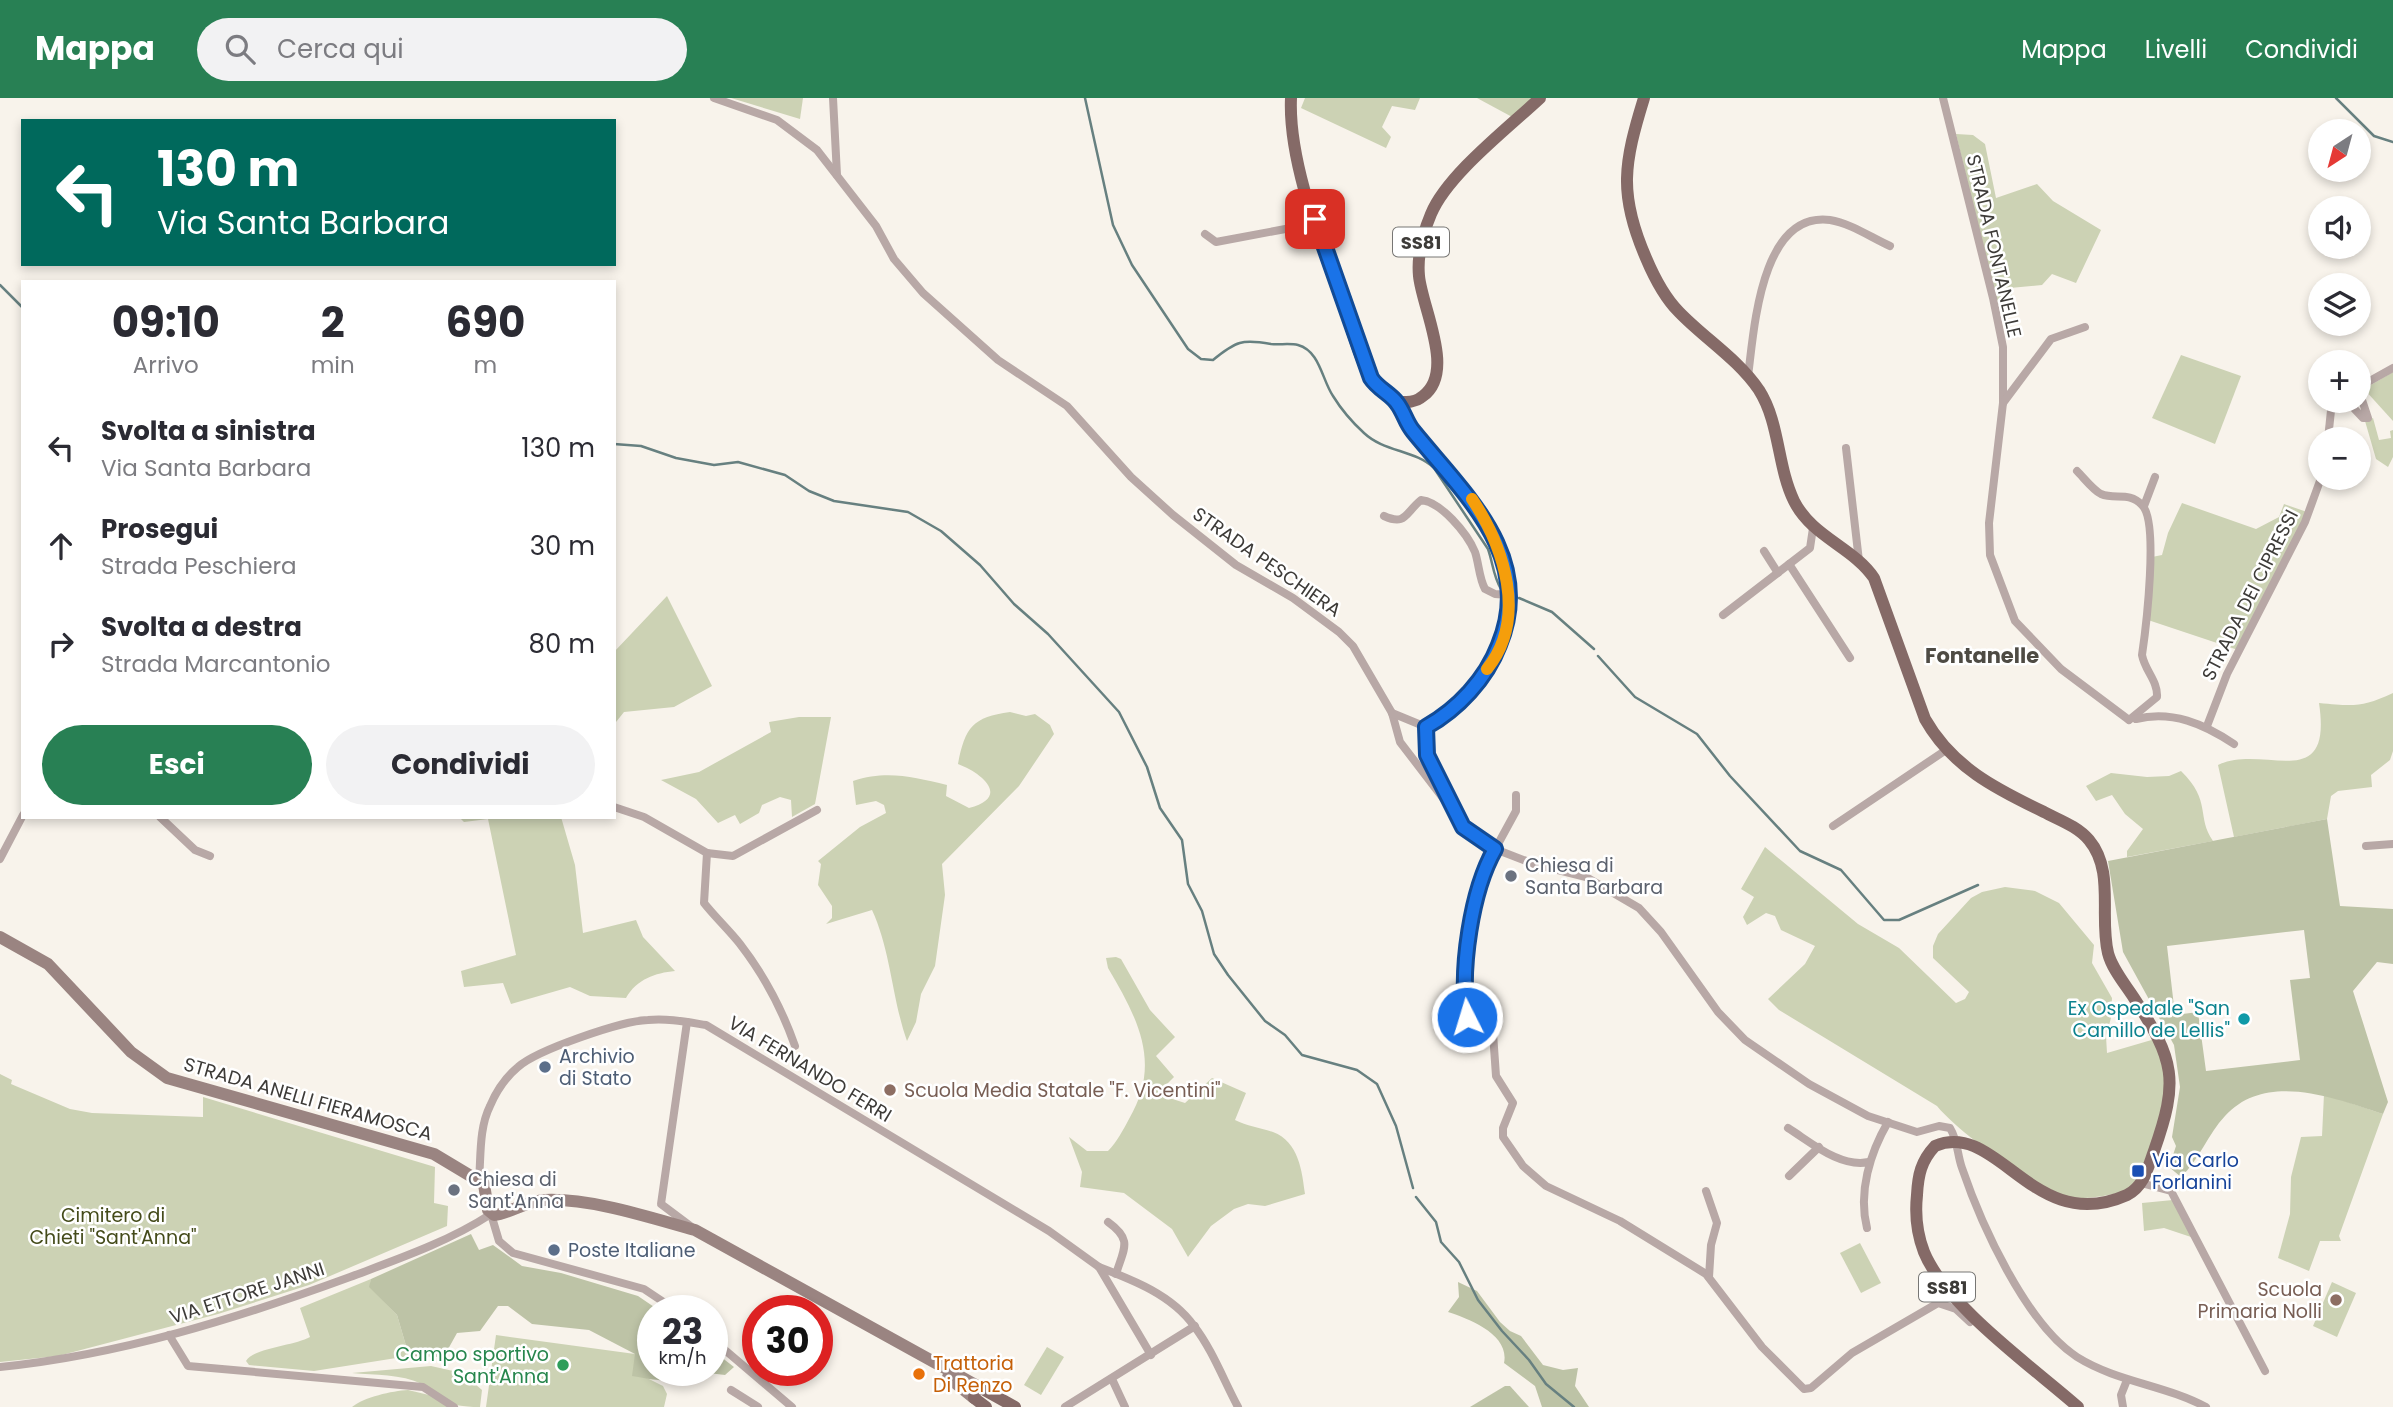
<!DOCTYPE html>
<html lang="it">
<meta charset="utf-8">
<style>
body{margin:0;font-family:Poppins,sans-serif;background:#f2f2f3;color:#2b2b33;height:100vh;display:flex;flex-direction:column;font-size:26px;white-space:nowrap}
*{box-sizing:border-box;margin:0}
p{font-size:23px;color:#7c7c81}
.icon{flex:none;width:38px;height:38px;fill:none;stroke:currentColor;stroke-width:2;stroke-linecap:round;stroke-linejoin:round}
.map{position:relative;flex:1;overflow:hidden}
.panel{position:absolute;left:21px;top:182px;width:595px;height:539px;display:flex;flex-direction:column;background:#fff;border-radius:0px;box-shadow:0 4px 10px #0003}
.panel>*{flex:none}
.guide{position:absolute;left:21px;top:21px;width:595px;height:147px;border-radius:0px;box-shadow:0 4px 10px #0003;background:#00695c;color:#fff;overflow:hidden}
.needle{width:46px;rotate:216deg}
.fabs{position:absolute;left:2308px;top:21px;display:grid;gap:14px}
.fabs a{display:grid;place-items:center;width:63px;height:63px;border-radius:50%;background:#fff;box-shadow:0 4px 10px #0003;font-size:35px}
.speed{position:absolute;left:637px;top:1197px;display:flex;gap:14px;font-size:35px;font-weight:700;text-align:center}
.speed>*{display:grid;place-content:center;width:91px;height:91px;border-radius:50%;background:#fff;box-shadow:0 4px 10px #0003;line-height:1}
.speed small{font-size:18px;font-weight:400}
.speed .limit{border:10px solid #d22;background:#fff;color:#111}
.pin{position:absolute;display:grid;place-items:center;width:60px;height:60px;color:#fff;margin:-30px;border-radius:14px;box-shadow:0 4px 10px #0006}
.me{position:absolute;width:77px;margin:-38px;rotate:355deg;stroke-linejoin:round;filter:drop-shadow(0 0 5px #0008)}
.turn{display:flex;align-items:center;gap:24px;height:147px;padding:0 21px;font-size:32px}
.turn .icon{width:91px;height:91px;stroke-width:2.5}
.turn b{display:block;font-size:49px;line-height:60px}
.eta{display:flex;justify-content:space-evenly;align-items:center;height:119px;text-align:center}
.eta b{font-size:42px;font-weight:700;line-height:49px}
.primary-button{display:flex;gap:14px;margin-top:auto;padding:14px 21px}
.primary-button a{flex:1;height:80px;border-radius:42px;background:#288054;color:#fff;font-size:28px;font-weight:700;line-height:80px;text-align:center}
.primary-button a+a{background:#f2f2f3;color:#2b2b33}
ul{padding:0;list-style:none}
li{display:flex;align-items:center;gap:21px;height:98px;padding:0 21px}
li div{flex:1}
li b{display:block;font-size:26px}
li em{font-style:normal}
header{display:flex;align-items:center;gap:42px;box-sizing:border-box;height:98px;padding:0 35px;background:#288054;color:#fff}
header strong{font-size:33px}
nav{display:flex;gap:38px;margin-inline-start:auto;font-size:24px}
.search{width:490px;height:63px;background:#f2f2f3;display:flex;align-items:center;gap:18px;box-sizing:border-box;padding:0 24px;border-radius:38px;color:#7c7c81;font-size:26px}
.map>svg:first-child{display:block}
.green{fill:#ccd2b4}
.forest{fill:#bdc3a6;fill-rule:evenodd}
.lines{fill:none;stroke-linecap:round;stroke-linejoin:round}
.stream{stroke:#678080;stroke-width:2.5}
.street{stroke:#b8a8a6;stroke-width:8}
.secondary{stroke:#9a8481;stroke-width:12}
.primary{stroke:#856a67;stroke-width:12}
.route-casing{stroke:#114b97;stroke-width:18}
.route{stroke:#1a73e8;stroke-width:12}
.slow{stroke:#f59e0b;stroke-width:12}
.worship-dot{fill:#6b7280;stroke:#fff;stroke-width:2.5}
.culture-dot{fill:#0f9aa8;stroke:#fff;stroke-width:2.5}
.service-dot{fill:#5c6f8a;stroke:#fff;stroke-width:2.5}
.education-dot{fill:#8d6e63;stroke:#fff;stroke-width:2.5}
.transit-dot{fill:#1a4fb4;stroke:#fff;stroke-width:2.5}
.leisure-dot{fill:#2e9e5b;stroke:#fff;stroke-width:2.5}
.food-dot{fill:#e8710a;stroke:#fff;stroke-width:2.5}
.labels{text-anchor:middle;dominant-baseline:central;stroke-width:5;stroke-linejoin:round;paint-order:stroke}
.shield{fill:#fff;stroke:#777674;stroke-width:2}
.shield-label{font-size:18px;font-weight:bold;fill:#3d3b38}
.street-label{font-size:19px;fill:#3d3b38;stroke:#fff}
.worship-label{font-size:19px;fill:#5b616d;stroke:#fff;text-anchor:start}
.culture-label{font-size:19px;fill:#0d838f;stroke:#fff;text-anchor:end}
.service-label{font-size:19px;fill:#4e5e75;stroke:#fff;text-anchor:start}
.education-label{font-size:19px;fill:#785e54;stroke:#fff;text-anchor:start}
.transit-label{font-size:19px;fill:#164399;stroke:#fff;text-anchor:start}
.park-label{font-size:19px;fill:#444b1a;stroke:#fff}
.leisure-label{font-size:19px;fill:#27864d;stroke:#fff;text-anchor:end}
.food-label{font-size:19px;fill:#c56008;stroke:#fff;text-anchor:start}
.neighbourhood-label{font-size:21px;font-weight:bold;fill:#4e4b44;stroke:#fff}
</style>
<header>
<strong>Mappa</strong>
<div class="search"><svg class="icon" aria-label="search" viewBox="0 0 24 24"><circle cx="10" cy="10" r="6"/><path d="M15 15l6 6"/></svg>Cerca qui</div>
<nav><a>Mappa</a><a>Livelli</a><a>Condividi</a></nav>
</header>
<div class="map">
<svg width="2393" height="1309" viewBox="0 0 2393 1309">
<rect width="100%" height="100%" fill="#f8f3eb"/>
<g class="green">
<path d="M731,0H803L800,21Z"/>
<path d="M1305,0H1420L1415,12L1392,8L1382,29L1391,39L1386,50L1301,10Z"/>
<path d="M1477,0H1536L1514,20Z"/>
<path d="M1956,36L1973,37L1985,46L1996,100L2037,86L2053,103L2101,132L2076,185L2052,176L2042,187L2010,190L2013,203L1997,207Z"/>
<path d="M2181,257L2241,278L2215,346L2152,320Z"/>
<path d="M2393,274V323L2364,291Z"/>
<path d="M2373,320L2379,342L2391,340L2390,333L2393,332V359L2388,369L2376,361L2365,323Z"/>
<path d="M2182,405L2256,431L2279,419L2284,406L2307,414L2238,552L2148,522L2152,459L2162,457L2168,435Z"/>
<path d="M667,498L712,588L674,609L624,614L616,624L614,637V554Z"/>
<path d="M2393,595V653L2390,662L2371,677L2372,689L2338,693L2331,698L2327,721L2234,739L2218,667C2263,645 2333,698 2319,605C2353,608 2361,610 2393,595Z"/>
<path d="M1010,614L1026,618L1035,616L1050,627L1054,636L1019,688L942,766L945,797L935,868L921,896L916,924L907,943C892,901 891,853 872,812L826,826L832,820V808L818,787L821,766L818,763L860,729L886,715L884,707L876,703L856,707L853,683C887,672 913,679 947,687L946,698L969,710C1011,699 982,675 958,666C965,629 973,619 1010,614Z"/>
<path d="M799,619H831L815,706L792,719L791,702L780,699L762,707L759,715L740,726L735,717L718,725L696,701L661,682L699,674L771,634L769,624Z"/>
<path d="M2181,673C2212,703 2196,719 2213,743L2127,759V753L2143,731L2125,716L2112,697L2096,703L2086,688L2111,675L2147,679L2169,678Z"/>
<path d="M459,719H561L575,767L583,835L636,822L643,839L675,873C655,875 637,881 626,900L590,898L570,889L511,906L503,885L464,889L461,873L516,857L488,721L464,724Z"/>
<path d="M1765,749L1858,826L1899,850L1956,905L1965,901L1969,894L1933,860V848L1938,836L1971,800L1982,794L2005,789L2035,793L2059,805L2094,847L2092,865L2112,900L2111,920L2106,938L2107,955L2155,941C2177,989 2156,1046 2132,1091C2111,1097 2084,1104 2062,1097C2030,1086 1958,1034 1937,1008L1779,912L1768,901L1805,866L1815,848L1781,832L1775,818L1766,815L1747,827L1743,819L1754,799L1741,791Z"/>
<path d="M1116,859L1121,861L1150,912L1175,939L1156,958L1174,979L1157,996L1185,1005L1212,980L1246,995L1235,1022C1247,1028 1260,1030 1273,1034C1299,1044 1302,1073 1305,1096L1265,1108L1248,1106L1234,1111L1211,1128L1188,1159L1172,1131L1124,1095L1080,1089L1082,1074L1069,1039L1087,1053H1108C1117,1044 1123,1032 1129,1021C1162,965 1138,921 1108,870L1106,860Z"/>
<path d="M0,976L12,982L11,986L70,1011L92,1015L203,1019V999L435,1069L434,1105L448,1108L447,1128L309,1187L218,1216L58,1258L0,1264Z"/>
<path d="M2324,996L2383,1016L2339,1138L2341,1143H2320L2309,1173L2278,1160L2290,1116L2291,1079L2301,1039L2322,1038Z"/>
<path d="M2173,1102L2194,1140L2164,1130L2144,1133L2142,1105Z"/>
<path d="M1860,1145L1881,1185L1861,1195L1840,1155Z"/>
<path d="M371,1181L370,1189L397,1217L409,1258L314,1273L249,1267L246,1263C253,1250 294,1248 310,1239L300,1210Z"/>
<path d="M2332,1184L2356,1195L2337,1239L2313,1228Z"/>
<path d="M496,1237L635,1256L647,1280L663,1288L667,1296L664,1309H486Z"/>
<path d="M1047,1249L1064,1259L1041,1297L1024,1287Z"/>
<path d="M431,1268L462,1275L482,1292L480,1309C442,1309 451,1300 422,1286C401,1276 375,1277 352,1275Z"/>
<path d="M408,1292L429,1297L451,1309H352C364,1299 392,1293 408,1292Z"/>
</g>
<g class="forest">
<path d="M2327,721L2340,808L2393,811V866L2377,864L2353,893L2388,1004L2383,1016C2334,1000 2266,973 2225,1018C2208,1036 2199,1062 2181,1079L2169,1069L2176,1048L2172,1039L2180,989L2174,947L2123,854L2108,763ZM2304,832L2310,880L2290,882L2300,962L2206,973L2198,914L2175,917L2167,848Z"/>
<path d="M471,1136L479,1152L493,1147L522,1168L561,1175L638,1198L660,1213H653V1272H712V1252L734,1269L725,1277L692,1273C671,1287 657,1282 632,1278L635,1256L589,1232L532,1226L508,1208H498L480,1233L457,1235L447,1253L440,1259L409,1258L397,1217L369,1189L371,1181Z"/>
<path d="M1458,1184L1477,1193L1500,1224L1510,1233L1521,1238L1543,1267L1563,1272L1578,1270L1575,1288L1589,1309H1542L1535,1288L1504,1265C1510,1237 1470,1221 1448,1214L1459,1199Z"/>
<path d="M1505,1288H1510L1529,1309H1470Z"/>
</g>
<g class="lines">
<g class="stream">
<path d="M1085,0L1113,127L1132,167L1188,251L1201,261L1213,262C1236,243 1242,241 1271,246C1279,247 1290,245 1298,247C1320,253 1322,282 1333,298C1341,311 1353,325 1364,335C1384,354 1415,352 1434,370L1488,451C1493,465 1493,478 1501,491"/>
<path d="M2336,0L2374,38L2393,44"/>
<path d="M0,187L23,210"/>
<path d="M614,346L641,348L676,360L714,367L738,364L785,377L809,393L834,403L908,414L941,433L980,467L1014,506L1048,536L1119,614L1147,669L1160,710L1182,742L1188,786L1202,813L1214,856L1228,877L1265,923L1285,937L1302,957L1357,972L1377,986L1396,1028L1413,1090"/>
<path d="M1519,500L1552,514L1594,551"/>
<path d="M1598,558L1635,599L1697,636L1730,678L1800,753L1841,772L1884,822H1899L1978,787"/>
<path d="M1416,1099L1436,1124L1441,1144L1459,1164L1478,1202L1502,1233L1529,1262L1546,1286L1574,1309"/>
</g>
<g class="street">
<path d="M714,0L777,22L817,52L876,128L894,161L923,195L998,262L1067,308L1131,379L1173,417L1236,467L1293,500L1339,534L1353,548L1392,615L1400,644L1472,738L1495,751L1534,766L1586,779L1639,810L1661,834L1718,914L1745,942L1809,986L1868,1018L1917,1034L1939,1028L1950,1030C1958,1043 1957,1056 1962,1070C1981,1126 2026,1226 2077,1259C2117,1284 2165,1287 2206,1309"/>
<path d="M833,0L837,77"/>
<path d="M1943,0L1993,200L2003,249V305"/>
<path d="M1205,136L1216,144L1296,129L1320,145"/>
<path d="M2085,229L2051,241L2003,305L1989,425L1990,457L2015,523L2061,571L2129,622"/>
<path d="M1748,278C1754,234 1760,113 1830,122C1850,125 1872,140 1890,148"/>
<path d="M2359,289L2393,270"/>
<path d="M1396,303C1420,350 1462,382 1489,427C1495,436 1497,448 1500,458C1522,531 1492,592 1426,629"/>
<path d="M2347,303L2363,320H2368L2359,293"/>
<path d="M2328,341L2332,303"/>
<path d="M1846,350L1859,463"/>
<path d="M2077,373C2084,380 2093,392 2101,396C2115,402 2129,393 2142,407C2159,423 2146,530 2142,557C2145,573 2158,583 2157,599L2129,622"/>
<path d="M2144,408L2155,379"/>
<path d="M1384,418C1406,428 1405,415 1421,402C1441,404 1467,435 1475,454C1479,466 1479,480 1485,491L1495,496L1508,497"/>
<path d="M1764,453L1778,475"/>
<path d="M1789,466L1850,560"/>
<path d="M1723,517L1810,450L1813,430"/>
<path d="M1392,615L1426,629"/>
<path d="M2136,621C2172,612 2204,626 2234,646"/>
<path d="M2207,628L2227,576L2305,424L2321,380"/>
<path d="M1426,629L1427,657L1455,714"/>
<path d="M1516,697V713L1486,768L1463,863L1467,919L1471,926L1486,925L1493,935L1496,978L1513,1005L1503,1030V1039L1523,1068L1546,1088L1620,1123L1706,1176L1762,1249L1804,1291L1811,1290L1852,1255L1938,1205L1956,1211L1970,1224"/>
<path d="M614,709L644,719L707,755L733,758L817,712"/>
<path d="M160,719L195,752L210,758"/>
<path d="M1833,728L1946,652"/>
<path d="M2366,748L2393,746"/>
<path d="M707,755L704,805C715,819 729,832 740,846C764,877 782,911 795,948"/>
<path d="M0,761L23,717"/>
<path d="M687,924L661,1106L693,1130"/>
<path d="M1788,1030C1812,1045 1840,1070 1869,1064"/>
<path d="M1789,1078L1819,1049"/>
<path d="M479,1082C481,1058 479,1030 490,1008C496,994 506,979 518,969C537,952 621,923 648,922C667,920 687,924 706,927L1049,1133L1099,1169L1151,1257"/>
<path d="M2141,1085L2171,1093L2265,1273"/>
<path d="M1706,1093L1717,1125L1711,1147L1709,1179"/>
<path d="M1108,1124C1133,1142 1124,1150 1116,1176"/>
<path d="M1867,1130C1858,1094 1870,1055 1888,1024"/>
<path d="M1099,1169C1133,1182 1172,1197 1194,1228C1212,1251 1224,1283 1238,1309"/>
<path d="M169,1237L188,1268L423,1289L454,1309"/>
<path d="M712,1241L792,1309"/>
<path d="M0,1269C120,1257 238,1220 350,1179C398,1161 448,1144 491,1116L499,1143L513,1155L644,1191L677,1213"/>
<path d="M1112,1281L1125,1309"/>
<path d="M731,1292L758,1309"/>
<path d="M1065,1309L1195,1228"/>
<path d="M2123,1309L2121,1297L2127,1282"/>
</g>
<g class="secondary">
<path d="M0,839L48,866L131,954L167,980L434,1056L484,1086L488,1112L494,1117C511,1115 526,1103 545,1102C591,1100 651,1120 695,1132L981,1290"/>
<path d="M948,1279L974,1300"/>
</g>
<g class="primary">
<path d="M1291,0C1288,66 1324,152 1346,215C1356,242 1366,295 1398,303C1406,305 1416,304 1423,298C1456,274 1422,210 1419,178C1417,157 1423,135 1431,116C1447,77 1508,30 1540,0"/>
<path d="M1644,0C1624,65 1618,96 1646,160C1654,179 1664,199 1679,214C1705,241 1738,261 1759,292C1780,325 1777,368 1794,403C1812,439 1853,449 1874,480L1925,621C1952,669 1996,691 2044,714C2059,722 2077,728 2089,742C2115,773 2099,818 2108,855C2112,871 2125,886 2134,900C2175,963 2179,982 2154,1053C2148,1069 2144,1089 2127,1097C2033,1139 1998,1021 1935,1048C1921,1063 1918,1077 1917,1097C1915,1116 1917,1136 1924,1154C1946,1208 2034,1270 2078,1309"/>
<path d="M986,1309L974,1300L976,1291L981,1290L1015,1309"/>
</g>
</g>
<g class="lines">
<defs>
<path id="route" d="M1315,121L1371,280C1378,291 1391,296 1397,305C1404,314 1406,325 1413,333C1463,395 1536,458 1499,547C1486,581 1458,611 1426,629L1427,657L1463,729L1495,751C1471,793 1460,871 1467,919"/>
</defs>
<use href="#route" class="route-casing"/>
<use href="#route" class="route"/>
<path class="slow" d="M1472,401C1504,449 1528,520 1487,571"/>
</g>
<g class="worship-dot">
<circle cx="1511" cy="778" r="7"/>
<circle cx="454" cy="1092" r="7"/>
</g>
<circle class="culture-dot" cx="2244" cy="921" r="7"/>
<g class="service-dot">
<circle cx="545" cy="969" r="7"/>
<circle cx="554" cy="1152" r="7"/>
</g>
<g class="education-dot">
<circle cx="890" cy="992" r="7"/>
<circle cx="2336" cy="1202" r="7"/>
</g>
<rect class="transit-dot" x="2131" y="1066" width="14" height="14" rx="3.5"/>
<circle class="leisure-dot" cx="563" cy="1267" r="7"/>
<circle class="food-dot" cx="919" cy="1276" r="7"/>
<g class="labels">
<g class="shield">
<rect x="1393" y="129.5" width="56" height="29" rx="5"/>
<rect x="1919" y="1174.5" width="56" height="29" rx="5"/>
</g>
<g class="shield-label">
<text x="1421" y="144">SS81</text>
<text x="1947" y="1189">SS81</text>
</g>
<g class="street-label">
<text transform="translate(1994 148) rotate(77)">STRADA FONTANELLE</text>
<text transform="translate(1267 464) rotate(35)">STRADA PESCHIERA</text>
<text transform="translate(2250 497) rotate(-63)">STRADA DEI CIPRESSI</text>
<text transform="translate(810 971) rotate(31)">VIA FERNANDO FERRI</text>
<text transform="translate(308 1001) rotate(16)">STRADA ANELLI FIERAMOSCA</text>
<text transform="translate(247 1195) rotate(-18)">VIA ETTORE JANNI</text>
</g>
<g class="worship-label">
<text x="1525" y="767">Chiesa di<tspan x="1525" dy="22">Santa Barbara</tspan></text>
<text x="468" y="1081">Chiesa di<tspan x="468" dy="22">Sant'Anna</tspan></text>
</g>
<g class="culture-label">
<text x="2230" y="910">Ex Ospedale "San<tspan x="2230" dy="22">Camillo de Lellis"</tspan></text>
</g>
<g class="service-label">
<text x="559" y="958">Archivio<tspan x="559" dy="22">di Stato</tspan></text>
<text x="568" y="1152">Poste Italiane</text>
</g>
<g class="education-label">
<text x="904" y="992">Scuola Media Statale "F. Vicentini"</text>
<text x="2322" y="1191" text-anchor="end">Scuola<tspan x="2322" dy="22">Primaria Nolli</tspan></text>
</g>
<g class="transit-label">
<text x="2152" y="1062">Via Carlo<tspan x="2152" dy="22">Forlanini</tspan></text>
</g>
<g class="park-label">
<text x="113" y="1117">Cimitero di<tspan x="113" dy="22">Chieti "Sant'Anna"</tspan></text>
</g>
<g class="leisure-label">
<text x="549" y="1256">Campo sportivo<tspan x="549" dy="22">Sant'Anna</tspan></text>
</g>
<g class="food-label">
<text x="933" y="1265">Trattoria<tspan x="933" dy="22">Di Renzo</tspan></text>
</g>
<g class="neighbourhood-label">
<text x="1982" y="557">Fontanelle</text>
</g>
</g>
</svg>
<div class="fabs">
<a><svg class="needle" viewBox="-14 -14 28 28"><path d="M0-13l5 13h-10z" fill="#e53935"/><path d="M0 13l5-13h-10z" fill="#7c7c81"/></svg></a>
<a><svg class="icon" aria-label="sound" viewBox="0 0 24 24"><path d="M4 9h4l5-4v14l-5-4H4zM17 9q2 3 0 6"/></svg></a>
<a><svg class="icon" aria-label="layers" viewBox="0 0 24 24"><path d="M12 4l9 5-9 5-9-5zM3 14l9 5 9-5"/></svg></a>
<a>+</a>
<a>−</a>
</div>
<div class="speed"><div>23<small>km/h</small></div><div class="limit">30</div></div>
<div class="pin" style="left:1315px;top:121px;background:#d93025"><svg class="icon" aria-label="arrive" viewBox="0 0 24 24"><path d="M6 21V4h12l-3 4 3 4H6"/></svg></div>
<svg class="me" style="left:1467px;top:919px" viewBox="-20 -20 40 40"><circle r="17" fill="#1a73e8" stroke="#fff" stroke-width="3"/><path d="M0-11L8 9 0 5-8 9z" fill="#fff"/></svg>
<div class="guide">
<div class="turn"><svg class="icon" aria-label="left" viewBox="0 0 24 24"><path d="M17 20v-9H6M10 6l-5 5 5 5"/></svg><div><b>130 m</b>Via Santa Barbara</div></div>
</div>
<section class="panel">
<div class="eta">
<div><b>09:10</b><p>Arrivo</p></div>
<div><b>2</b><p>min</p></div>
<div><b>690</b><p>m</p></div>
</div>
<ul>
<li><svg class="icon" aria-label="left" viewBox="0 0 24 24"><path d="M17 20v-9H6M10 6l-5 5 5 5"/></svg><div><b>Svolta a sinistra</b><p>Via Santa Barbara</p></div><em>130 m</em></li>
<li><svg class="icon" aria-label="ahead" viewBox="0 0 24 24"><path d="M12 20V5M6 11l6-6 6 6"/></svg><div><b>Prosegui</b><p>Strada Peschiera</p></div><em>30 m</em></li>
<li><svg class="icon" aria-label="right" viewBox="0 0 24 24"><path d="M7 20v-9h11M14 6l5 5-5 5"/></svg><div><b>Svolta a destra</b><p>Strada Marcantonio</p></div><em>80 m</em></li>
</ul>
<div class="primary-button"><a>Esci</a><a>Condividi</a></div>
</section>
</div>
